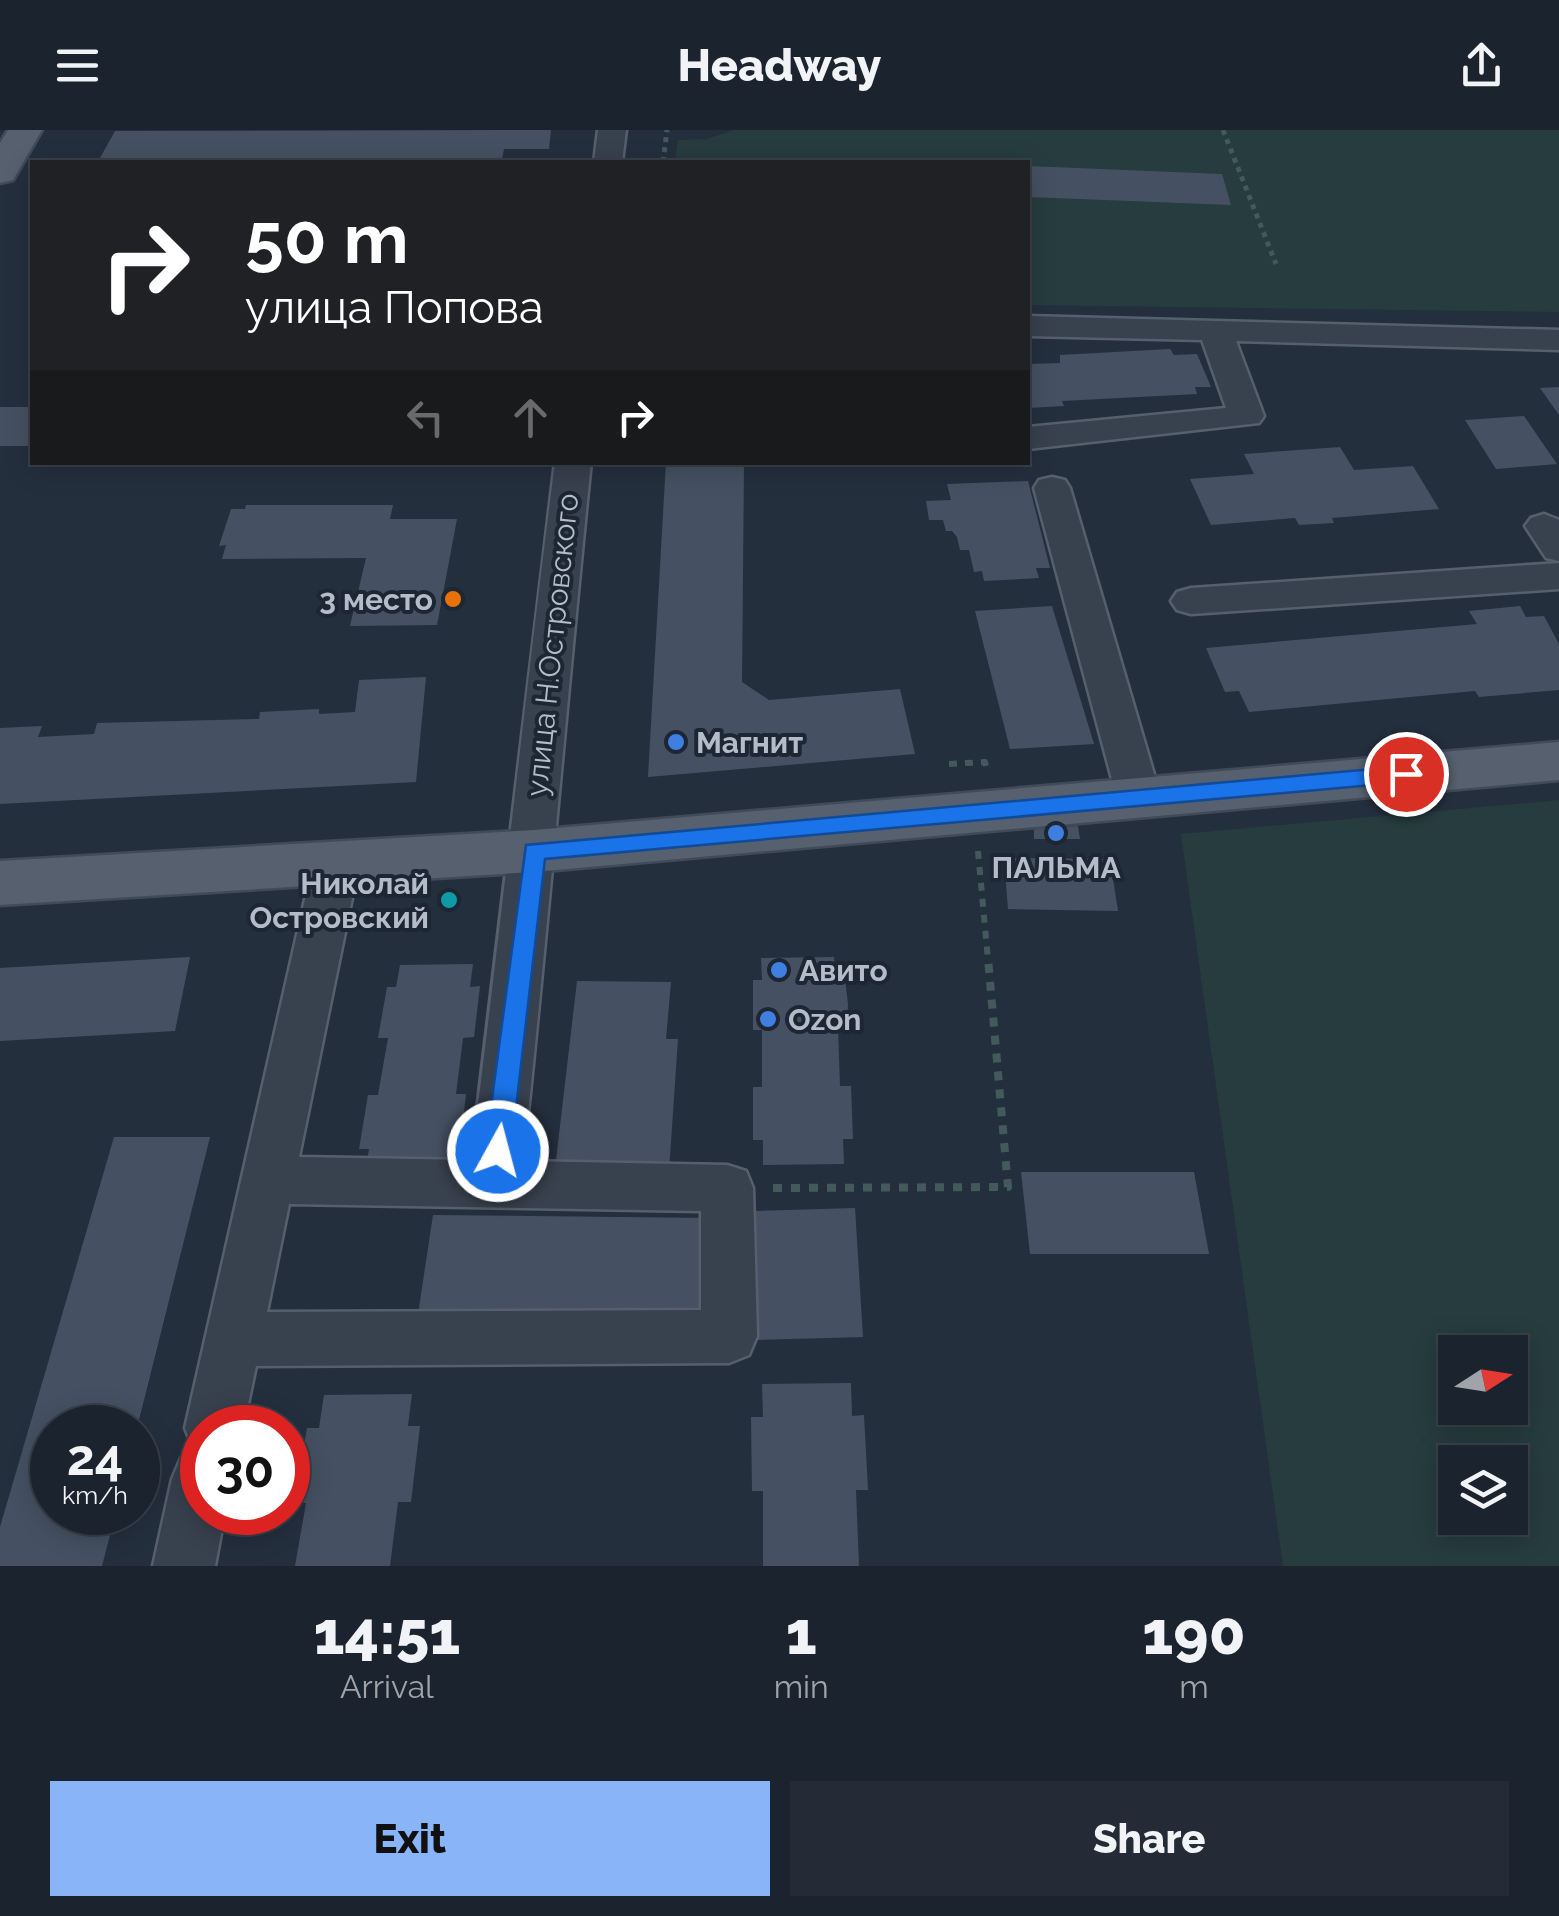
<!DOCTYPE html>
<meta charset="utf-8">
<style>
body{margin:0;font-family:Raleway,sans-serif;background:#242b36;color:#f1f3f6;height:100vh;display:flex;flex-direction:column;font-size:38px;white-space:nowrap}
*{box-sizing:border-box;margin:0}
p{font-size:32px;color:#a0a4aa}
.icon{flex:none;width:55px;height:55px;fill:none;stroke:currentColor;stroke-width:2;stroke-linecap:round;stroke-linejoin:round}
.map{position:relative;height:1436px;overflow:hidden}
.side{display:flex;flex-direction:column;background:#1b232e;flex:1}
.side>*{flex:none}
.banner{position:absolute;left:30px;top:30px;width:1000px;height:305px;border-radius:0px;box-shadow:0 5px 25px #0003,0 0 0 2px #39404a;background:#202124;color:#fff;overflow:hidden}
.needle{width:65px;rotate:78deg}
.fabs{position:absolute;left:1438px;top:1205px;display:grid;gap:20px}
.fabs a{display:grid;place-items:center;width:90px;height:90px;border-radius:0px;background:#1b232e;box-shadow:0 5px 25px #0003,0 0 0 2px #39404a;font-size:50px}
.speed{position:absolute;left:30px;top:1275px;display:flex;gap:20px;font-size:50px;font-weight:700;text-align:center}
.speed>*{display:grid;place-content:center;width:130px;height:130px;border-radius:50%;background:#1b232e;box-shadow:0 5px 25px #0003,0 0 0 2px #39404a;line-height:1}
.speed small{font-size:25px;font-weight:400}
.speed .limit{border:15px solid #d22;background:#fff;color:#111}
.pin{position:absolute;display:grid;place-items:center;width:85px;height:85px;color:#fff;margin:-42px;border:5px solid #fff;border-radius:50%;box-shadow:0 2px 10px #0007}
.me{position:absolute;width:110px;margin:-55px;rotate:7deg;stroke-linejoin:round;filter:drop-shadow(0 0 8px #0008)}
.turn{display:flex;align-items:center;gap:35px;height:210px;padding:0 50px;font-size:45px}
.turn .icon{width:130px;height:130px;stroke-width:2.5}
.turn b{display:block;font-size:70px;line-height:85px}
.lanes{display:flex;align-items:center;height:95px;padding:0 50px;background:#0003;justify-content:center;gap:50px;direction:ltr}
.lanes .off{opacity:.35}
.eta{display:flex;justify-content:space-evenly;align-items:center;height:170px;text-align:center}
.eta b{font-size:60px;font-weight:800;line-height:70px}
.button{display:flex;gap:20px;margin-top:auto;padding:20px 50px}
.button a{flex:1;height:115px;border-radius:0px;background:#8ab4f8;color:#111;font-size:40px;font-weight:800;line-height:115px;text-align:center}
.button a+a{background:#242b36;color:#f1f3f6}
header{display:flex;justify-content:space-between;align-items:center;height:130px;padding:0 50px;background:#1b232e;font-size:45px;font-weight:800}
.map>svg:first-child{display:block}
.green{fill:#263c3f;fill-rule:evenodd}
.building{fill:#455162}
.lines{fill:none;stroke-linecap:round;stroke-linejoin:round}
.minor-casing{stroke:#565f6c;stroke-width:5}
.major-casing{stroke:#414a57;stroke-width:5}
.path-far2{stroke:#44595c;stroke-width:5;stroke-dasharray:5 5;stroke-linecap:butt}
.path-far1{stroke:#44595c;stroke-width:6;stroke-dasharray:8 8;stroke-linecap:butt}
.path{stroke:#44595c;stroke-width:8;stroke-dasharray:9 9;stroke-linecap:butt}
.minor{fill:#38414e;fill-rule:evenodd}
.major{fill:#56606e;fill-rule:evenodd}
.route{fill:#1a73e8;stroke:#114b97;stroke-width:2.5}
.food-dot{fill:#e8710a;stroke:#1d2633;stroke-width:4}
.shop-dot{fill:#3f7fe0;stroke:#1d2633;stroke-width:4}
.culture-dot{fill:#0f9aa8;stroke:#1d2633;stroke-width:4}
.labels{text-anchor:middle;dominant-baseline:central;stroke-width:8;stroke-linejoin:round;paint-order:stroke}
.poi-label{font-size:30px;font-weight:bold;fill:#b4bcc9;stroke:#1d2633;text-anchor:start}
.street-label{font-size:30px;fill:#b4bcc9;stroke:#1d2633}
</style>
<header><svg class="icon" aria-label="menu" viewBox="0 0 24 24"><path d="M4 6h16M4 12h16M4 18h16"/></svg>Headway<svg class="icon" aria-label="share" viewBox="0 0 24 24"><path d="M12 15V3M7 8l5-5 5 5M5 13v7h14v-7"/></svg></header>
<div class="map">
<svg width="1559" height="1436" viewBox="0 0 1559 1436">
<rect width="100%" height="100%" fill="#242f3e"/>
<g class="green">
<path d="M734,0H1559V182L1028,175V32H675L678,10L707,9Z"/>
<path d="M1559,670V1436H1283L1181,704ZM1455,1222H1510V1278H1455ZM1455,1332H1510V1388H1455Z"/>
</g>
<g class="building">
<path d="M551,0L549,19H504L502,29L100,28L115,1Z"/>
<path d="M1028,36L1222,44L1231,75L1028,67Z"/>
<path d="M1170,219L1174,225L1197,224L1211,257H1195L1197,264L1062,271L1064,276L1028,278V234L1060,233V225Z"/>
<path d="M1559,257V285L1540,258Z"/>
<rect x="0" y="277" width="32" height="39"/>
<path d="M1524,286L1557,334L1496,339L1465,290Z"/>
<path d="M1340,317L1354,340L1413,336L1439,379L1332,388L1334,393L1299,395L1295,388L1211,395L1190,349L1254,344L1244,324Z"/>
<path d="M666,332H744L742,552L769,570L900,559L915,624L648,647Z"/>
<path d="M1028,351L1050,438H1036L1039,448L984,451L982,441L974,442L969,420H960L957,407L952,401H946L943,390H929L926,371L951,370L947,354Z"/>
<path d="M246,375H393L390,389H457L437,495L350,496L366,428L222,429L226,415L219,416L231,379H245Z"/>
<path d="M1052,476L1094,614L1010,619L975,481Z"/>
<path d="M1520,476L1526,487L1544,486L1559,514V560L1479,567L1475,561L1249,582L1239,561L1225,562L1206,518L1477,494L1469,481Z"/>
<path d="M426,547L416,652L0,674V598L42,596L38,607L94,604L97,593L259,589L260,582L319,579V584L355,582L359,550Z"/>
<path d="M1078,696L1080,709H1034V698Z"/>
<path d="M1004,728L1110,729L1118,781L1008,779Z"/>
<path d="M190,827L175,901L0,911V838Z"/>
<path d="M834,827L835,849H845L848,874L847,899H838L840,956H851L853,1009H843L844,1034L763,1035V1010H753V957H762V900H753V850H762L761,828Z"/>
<path d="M473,834L470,857L480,856L474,907L463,908L456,964H466L460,1018H449L446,1043L365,1044L369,1019H359L368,965H378L388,908H378L387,857H396L400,835Z"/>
<path d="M577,851L671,852L666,909H678L669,1041L555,1039Z"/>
<path d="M114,1007H210L137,1298H52V1382H116L102,1436H0V1397Z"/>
<path d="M1021,1042H1194L1209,1124H1030Z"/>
<path d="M855,1078L863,1207L757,1210L755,1081Z"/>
<path d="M433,1085L709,1088L705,1193L417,1191Z"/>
<path d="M851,1253L852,1286L864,1285L868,1360H856L859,1436H763V1361H752L751,1287H763L762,1254Z"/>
<path d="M412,1264L408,1296H420L411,1372H398L390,1436H295L306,1373H294L307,1298H319L324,1265Z"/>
</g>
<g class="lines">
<defs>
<g id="minor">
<path d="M598,0H626L622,32H594Z"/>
<path d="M1028,186L1559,200V220L1236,211L1264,286L1259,293L1028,319V297L1226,278L1202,210L1028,206Z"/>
<path d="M555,332H591C567,565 548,798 523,1031L727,1035L746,1041L753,1058L757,1206L749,1225L729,1233L256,1236L243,1298H202V1382H225L215,1436H153L172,1349L181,1328L199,1320L193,1318L185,1298L313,734L320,722L336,717L352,722L359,734L299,1027L471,1030C501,798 525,565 555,332ZM289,1074L701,1081V1180L267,1182Z"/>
<path d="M1052,347L1065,350L1070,358L1161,668L1154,679L1139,684L1124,679L1117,668L1034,358L1039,350Z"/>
<path d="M1544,384L1559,390V431L1546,428L1525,396L1531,388Z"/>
<path d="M1559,433V459L1191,484L1177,480L1171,471L1177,462L1191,458Z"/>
</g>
<g id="major">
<path d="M8,0H42L13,50L0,53V13Z"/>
<path d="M1559,612V650L534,742L0,775V731L534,700Z"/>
</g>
</defs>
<use href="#minor" class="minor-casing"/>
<use href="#major" class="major-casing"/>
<g class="path-far2">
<path d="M1223,0L1276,134"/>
<path d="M663,32L667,0"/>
</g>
<g class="path-far1">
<path d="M949,634L985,632L987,641"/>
<path d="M978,721L988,830"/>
</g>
<path class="path" d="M773,1058L1008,1057L988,828"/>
<use href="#minor" class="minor"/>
<use href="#major" class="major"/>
</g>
<path class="route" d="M1406,636L1417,644L1406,652L545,729L511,1021L507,1029L498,1033L488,1029L485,1021L526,715Z"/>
<circle class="food-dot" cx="453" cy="469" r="10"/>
<g class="shop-dot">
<circle cx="676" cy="612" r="10"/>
<circle cx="1056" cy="703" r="10"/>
<circle cx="779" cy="840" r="10"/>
<circle cx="768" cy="889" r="10"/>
</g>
<circle class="culture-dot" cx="449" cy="770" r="10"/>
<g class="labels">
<g class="poi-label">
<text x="433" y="469" text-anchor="end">3 место</text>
<text x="696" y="612">Магнит</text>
<text x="1056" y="737" text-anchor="middle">ПАЛЬМА</text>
<text x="429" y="753" text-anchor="end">Николай<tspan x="429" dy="34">Островский</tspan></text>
<text x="799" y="840">Авито</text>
<text x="788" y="889">Ozon</text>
</g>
<g class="street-label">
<text transform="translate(552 515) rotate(-84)">улица Н.Островского</text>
</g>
</g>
</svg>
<div class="fabs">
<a><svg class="needle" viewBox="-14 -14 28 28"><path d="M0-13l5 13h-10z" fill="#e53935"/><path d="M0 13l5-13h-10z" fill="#a0a4aa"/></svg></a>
<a><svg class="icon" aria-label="layers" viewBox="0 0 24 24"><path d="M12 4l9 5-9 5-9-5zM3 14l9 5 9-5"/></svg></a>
</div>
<div class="speed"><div>24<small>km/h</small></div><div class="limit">30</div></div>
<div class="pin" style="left:1406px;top:644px;background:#d93025"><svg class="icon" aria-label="arrive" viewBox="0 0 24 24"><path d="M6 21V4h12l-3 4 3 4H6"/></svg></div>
<svg class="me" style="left:498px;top:1021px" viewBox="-20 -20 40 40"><circle r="17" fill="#1a73e8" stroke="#fff" stroke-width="3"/><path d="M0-11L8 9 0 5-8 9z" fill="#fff"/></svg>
<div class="banner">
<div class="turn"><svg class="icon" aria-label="right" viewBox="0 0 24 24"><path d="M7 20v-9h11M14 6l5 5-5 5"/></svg><div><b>50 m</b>улица Попова</div></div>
<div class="lanes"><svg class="icon off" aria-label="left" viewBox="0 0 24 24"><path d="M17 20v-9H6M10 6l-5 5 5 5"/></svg><svg class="icon off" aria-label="ahead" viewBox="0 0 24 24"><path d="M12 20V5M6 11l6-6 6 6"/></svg><svg class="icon" aria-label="right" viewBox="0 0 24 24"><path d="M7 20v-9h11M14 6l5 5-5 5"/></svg></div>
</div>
</div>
<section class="side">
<div class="eta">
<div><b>14:51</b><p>Arrival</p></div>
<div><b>1</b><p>min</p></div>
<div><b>190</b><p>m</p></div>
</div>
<div class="button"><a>Exit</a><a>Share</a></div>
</section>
